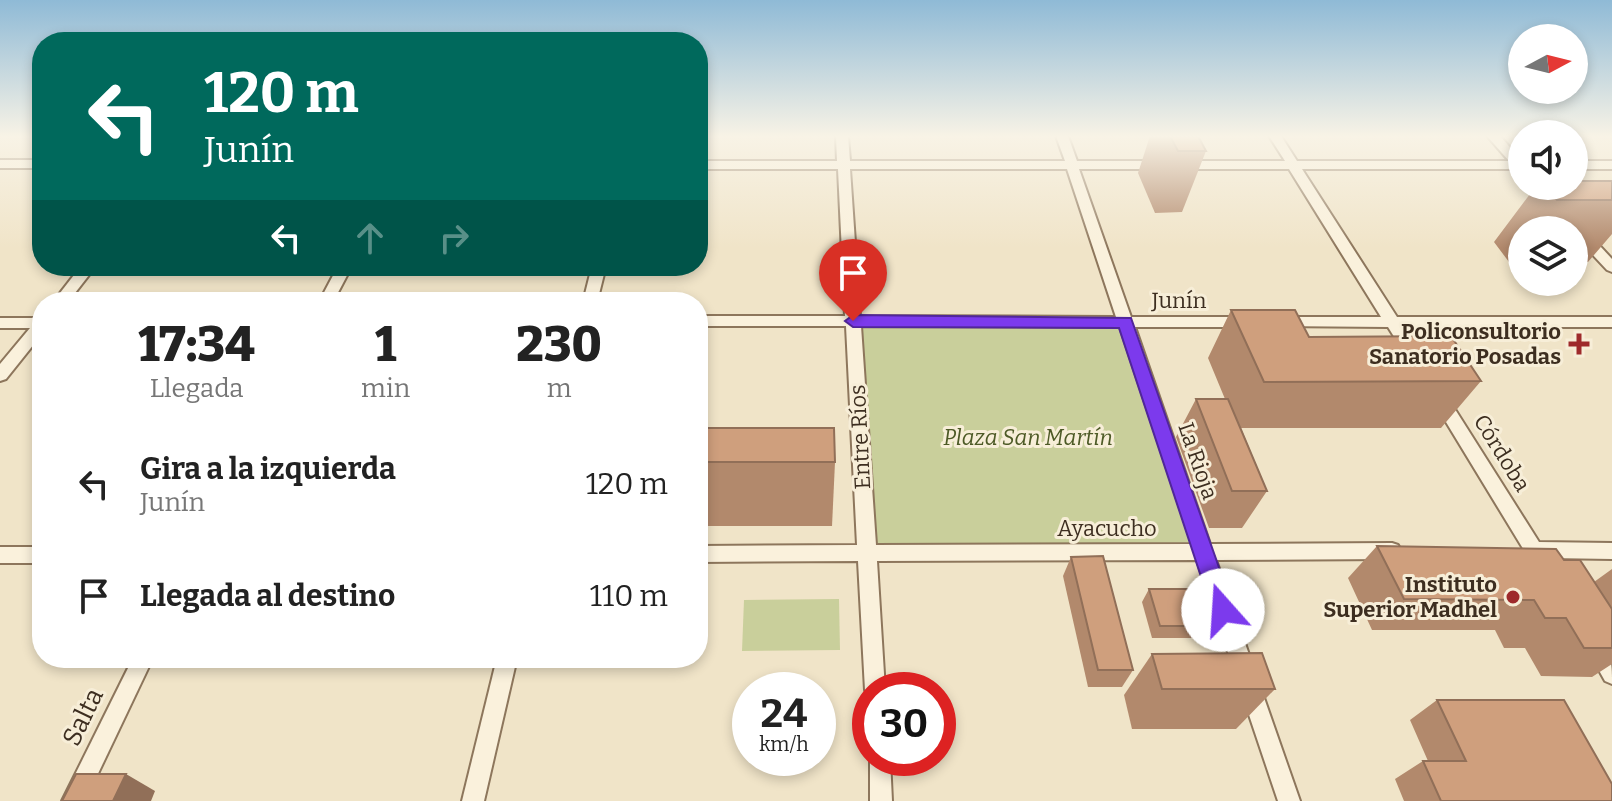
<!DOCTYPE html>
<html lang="es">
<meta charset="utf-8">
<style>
body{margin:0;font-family:Bitter,serif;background:#f2f2f2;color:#222;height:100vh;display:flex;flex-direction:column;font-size:30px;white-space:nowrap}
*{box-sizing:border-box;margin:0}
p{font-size:26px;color:#767676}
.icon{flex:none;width:44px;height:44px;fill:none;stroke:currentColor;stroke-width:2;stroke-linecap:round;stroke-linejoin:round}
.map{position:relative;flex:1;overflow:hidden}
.sheet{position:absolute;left:32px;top:292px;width:676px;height:376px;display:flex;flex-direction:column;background:#fff;border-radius:32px;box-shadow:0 4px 12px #0003}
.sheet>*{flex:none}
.top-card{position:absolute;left:32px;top:32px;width:676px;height:244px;border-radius:32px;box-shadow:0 4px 12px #0003;background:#00695c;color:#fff;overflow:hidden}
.needle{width:52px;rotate:83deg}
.tools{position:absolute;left:1508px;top:24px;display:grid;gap:16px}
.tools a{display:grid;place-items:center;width:80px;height:80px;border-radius:50%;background:#fff;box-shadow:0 4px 12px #0003;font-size:40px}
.speed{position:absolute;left:732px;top:672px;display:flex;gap:16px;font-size:40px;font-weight:700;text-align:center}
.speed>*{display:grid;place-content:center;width:104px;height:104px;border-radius:50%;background:#fff;box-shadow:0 4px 12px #0003;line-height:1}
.speed small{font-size:20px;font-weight:400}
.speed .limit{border:12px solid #d22;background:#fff;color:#111}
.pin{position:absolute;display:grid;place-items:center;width:68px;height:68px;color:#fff;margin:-82px -34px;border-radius:50% 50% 50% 0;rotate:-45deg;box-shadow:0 0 8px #0007}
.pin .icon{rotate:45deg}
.me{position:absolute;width:88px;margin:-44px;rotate:341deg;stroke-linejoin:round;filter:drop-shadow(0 0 6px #0008)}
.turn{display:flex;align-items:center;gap:28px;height:168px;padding:0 40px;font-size:36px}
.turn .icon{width:104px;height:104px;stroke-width:2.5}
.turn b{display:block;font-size:56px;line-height:68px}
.lanes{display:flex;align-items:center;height:76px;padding:0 40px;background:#0003;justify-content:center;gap:40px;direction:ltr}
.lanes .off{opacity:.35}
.eta{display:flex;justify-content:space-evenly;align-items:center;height:136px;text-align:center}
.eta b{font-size:48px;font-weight:800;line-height:56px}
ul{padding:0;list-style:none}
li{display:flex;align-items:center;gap:24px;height:112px;padding:0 40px}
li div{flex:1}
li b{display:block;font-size:30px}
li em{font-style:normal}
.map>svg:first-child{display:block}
.green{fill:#c9cf9b}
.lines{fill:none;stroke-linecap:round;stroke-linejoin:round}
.minor-casing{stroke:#8d765c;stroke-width:4}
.minor{fill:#faf1dc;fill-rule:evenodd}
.wall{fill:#b2896c}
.shaded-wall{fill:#916f58}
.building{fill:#cf9f7d;stroke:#916f58;stroke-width:2}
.route{fill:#7c3aed;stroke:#51269a;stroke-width:2}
.poi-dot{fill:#9e2a2b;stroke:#f7eed8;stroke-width:3}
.labels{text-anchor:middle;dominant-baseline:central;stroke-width:6;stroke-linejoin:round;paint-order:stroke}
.street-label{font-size:22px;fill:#3d2e20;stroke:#f7eed8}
.poi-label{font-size:22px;font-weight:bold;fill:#3d2e20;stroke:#f7eed8;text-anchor:end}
.park-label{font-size:22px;font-style:italic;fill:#4d5a26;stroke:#f7eed8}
.near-street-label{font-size:26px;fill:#3d2e20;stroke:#f7eed8}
</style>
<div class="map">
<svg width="1612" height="801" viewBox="0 0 1612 801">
<rect width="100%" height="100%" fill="#f0e4c8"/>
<g class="green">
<path d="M858,324L1123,325L1198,549L869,548Z"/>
<path d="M839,599L840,650L742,651L744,600Z"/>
</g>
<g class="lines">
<defs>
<g id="minor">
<path d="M836,136H848L850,161H1065L1056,136H1068L1077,161H1285L1269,136H1281L1297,161H1509L1487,136H1500L1522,161V173L1515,169H1302L1397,317H1612V327H1403L1421,355L1413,361L1408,359L1388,327L1275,326L1273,322L1275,318L1280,317H1381L1289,169H1079L1131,317H1244L1251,322L1244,327H1135L1210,544L1392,543L1398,545L1401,551L1398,557L1392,559L1216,560L1300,801H1278L1197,560L877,561L885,690H870V698L865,690L858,561L698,562V546L857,545L846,326H698V316H845L838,169H698V161H837ZM850,169H1067L1116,317L860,316ZM861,326L1120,327L1192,544L876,545Z"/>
<rect x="0" y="160" width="42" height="8"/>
<rect x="1574" y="161" width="38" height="8"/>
<path d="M1583,232L1588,233L1612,259V272L1607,270L1578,239L1576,236Z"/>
<path d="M81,266H96L68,302H53Z"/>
<path d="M338,266H352L333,302H319Z"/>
<path d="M592,266H606L597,302H583Z"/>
<path d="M0,318H42V334L6,379L0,381V364L30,328H0Z"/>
<path d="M1440,393L1446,395L1539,542L1612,543V559L1549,558L1547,565L1540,567L1533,565L1432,399Z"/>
<rect x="0" y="547" width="42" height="16"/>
<path d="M1597,640C1612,647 1612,667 1612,684L1605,681L1587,649L1590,642Z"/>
<path d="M133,658H153L85,801H62Z"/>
<path d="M497,658H517L484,801H462Z"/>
<path d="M870,754V758H890L892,801H870Z"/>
</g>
</defs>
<use href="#minor" class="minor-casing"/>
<use href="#minor" class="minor"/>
</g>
<g class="wall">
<path d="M1150,136H1198L1206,151L1182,212L1155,213L1138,173Z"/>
<path d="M1612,181V234L1588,262H1574V230H1522V262H1509L1494,242L1536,186H1574Z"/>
<path d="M1231,310L1309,337L1481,381L1441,428H1241L1267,491L1242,528H1209L1176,437L1196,399H1225L1208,358Z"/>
<path d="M698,428L835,462L832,526H698Z"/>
<path d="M1377,546L1564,560L1594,582L1612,569V664L1592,677L1541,676L1525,648H1504L1495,630H1372L1348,578Z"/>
<path d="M1071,557L1133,670L1122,687H1088L1063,576Z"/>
<path d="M1149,589L1216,626L1206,638H1152L1142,602Z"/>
<path d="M1152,654L1275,689L1236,729H1132L1124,695Z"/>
<path d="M1437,700L1612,801H1404L1395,779L1423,761H1428L1410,720Z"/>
</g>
<path class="shaded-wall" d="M126,774L155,791L151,801H113Z"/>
<g class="building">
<path d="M1170,136H1198L1206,151H1178Z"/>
<path d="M1574,181H1612V200H1557L1545,186H1574Z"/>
<path d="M1231,310H1295L1309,337L1451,336L1481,381L1264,382Z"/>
<path d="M1196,399H1228L1267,491H1232Z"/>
<path d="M698,428H834L835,462H698Z"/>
<path d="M1377,546L1556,549L1564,560H1580L1612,609V648H1584L1566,618H1545L1534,600L1404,599Z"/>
<path d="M1103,556L1133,670H1098L1071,557Z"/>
<path d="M1149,589H1203L1216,626H1160Z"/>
<path d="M1262,653L1275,689H1162L1152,654Z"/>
<path d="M1437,700H1564L1612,784V801H1441L1423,761H1466Z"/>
<path d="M76,774H126L113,801H62Z"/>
</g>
<linearGradient id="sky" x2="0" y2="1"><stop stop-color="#8fbad6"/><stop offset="0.55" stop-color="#f8f3e6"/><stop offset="1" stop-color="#f8f3e6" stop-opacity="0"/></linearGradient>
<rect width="1612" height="248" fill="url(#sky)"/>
<path class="route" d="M853,315L1131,318L1234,610L1231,617L1223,620L1216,617L1212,610L1119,328L853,327L845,321Z"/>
<g class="poi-dot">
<path d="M1575 332h8v8h8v8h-8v8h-8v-8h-8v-8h8z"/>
<circle cx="1513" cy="597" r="8"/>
</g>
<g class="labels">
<g class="street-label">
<text x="1179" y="300">Junín</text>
<text transform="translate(860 437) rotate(-93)">Entre Ríos</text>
<text transform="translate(1502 453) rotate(58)">Córdoba</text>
<text transform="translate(1198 461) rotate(71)">La Rioja</text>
<text x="1107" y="528">Ayacucho</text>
</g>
<g class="poi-label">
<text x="1561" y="331">Policonsultorio<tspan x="1561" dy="25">Sanatorio Posadas</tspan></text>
<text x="1497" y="584">Instituto<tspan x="1497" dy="25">Superior Madhel</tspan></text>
</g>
<g class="park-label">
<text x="1028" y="437">Plaza San Martín</text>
</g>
<g class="near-street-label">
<text transform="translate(83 717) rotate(-64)">Salta</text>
</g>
</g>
</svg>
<div class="tools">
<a><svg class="needle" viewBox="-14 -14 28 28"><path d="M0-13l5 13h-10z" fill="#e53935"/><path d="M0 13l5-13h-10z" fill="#767676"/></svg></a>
<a><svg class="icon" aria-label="sound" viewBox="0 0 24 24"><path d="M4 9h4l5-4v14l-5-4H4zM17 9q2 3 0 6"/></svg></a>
<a><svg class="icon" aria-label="layers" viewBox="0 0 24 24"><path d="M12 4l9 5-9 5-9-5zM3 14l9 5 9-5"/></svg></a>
</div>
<div class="speed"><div>24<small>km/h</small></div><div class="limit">30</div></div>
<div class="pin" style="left:853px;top:321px;background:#d93025"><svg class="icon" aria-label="arrive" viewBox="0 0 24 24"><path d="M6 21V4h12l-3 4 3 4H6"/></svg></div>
<svg class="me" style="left:1223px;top:610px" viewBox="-20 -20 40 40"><circle r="19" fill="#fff"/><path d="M0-13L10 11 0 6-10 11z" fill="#7c3aed"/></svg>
<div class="top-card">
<div class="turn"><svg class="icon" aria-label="left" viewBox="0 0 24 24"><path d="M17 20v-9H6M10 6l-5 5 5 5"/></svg><div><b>120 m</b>Junín</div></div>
<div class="lanes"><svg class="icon" aria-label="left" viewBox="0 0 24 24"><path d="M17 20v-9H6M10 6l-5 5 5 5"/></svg><svg class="icon off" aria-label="ahead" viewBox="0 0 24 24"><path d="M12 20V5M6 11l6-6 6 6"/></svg><svg class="icon off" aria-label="right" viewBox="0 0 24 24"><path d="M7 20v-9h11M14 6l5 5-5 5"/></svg></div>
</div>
<section class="sheet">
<div class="eta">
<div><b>17:34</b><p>Llegada</p></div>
<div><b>1</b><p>min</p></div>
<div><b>230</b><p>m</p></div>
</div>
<ul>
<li><svg class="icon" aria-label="left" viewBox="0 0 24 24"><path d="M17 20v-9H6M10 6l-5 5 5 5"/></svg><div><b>Gira a la izquierda</b><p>Junín</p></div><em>120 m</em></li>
<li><svg class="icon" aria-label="arrive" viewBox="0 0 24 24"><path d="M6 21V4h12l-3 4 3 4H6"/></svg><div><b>Llegada al destino</b></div><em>110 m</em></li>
</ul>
</section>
</div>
